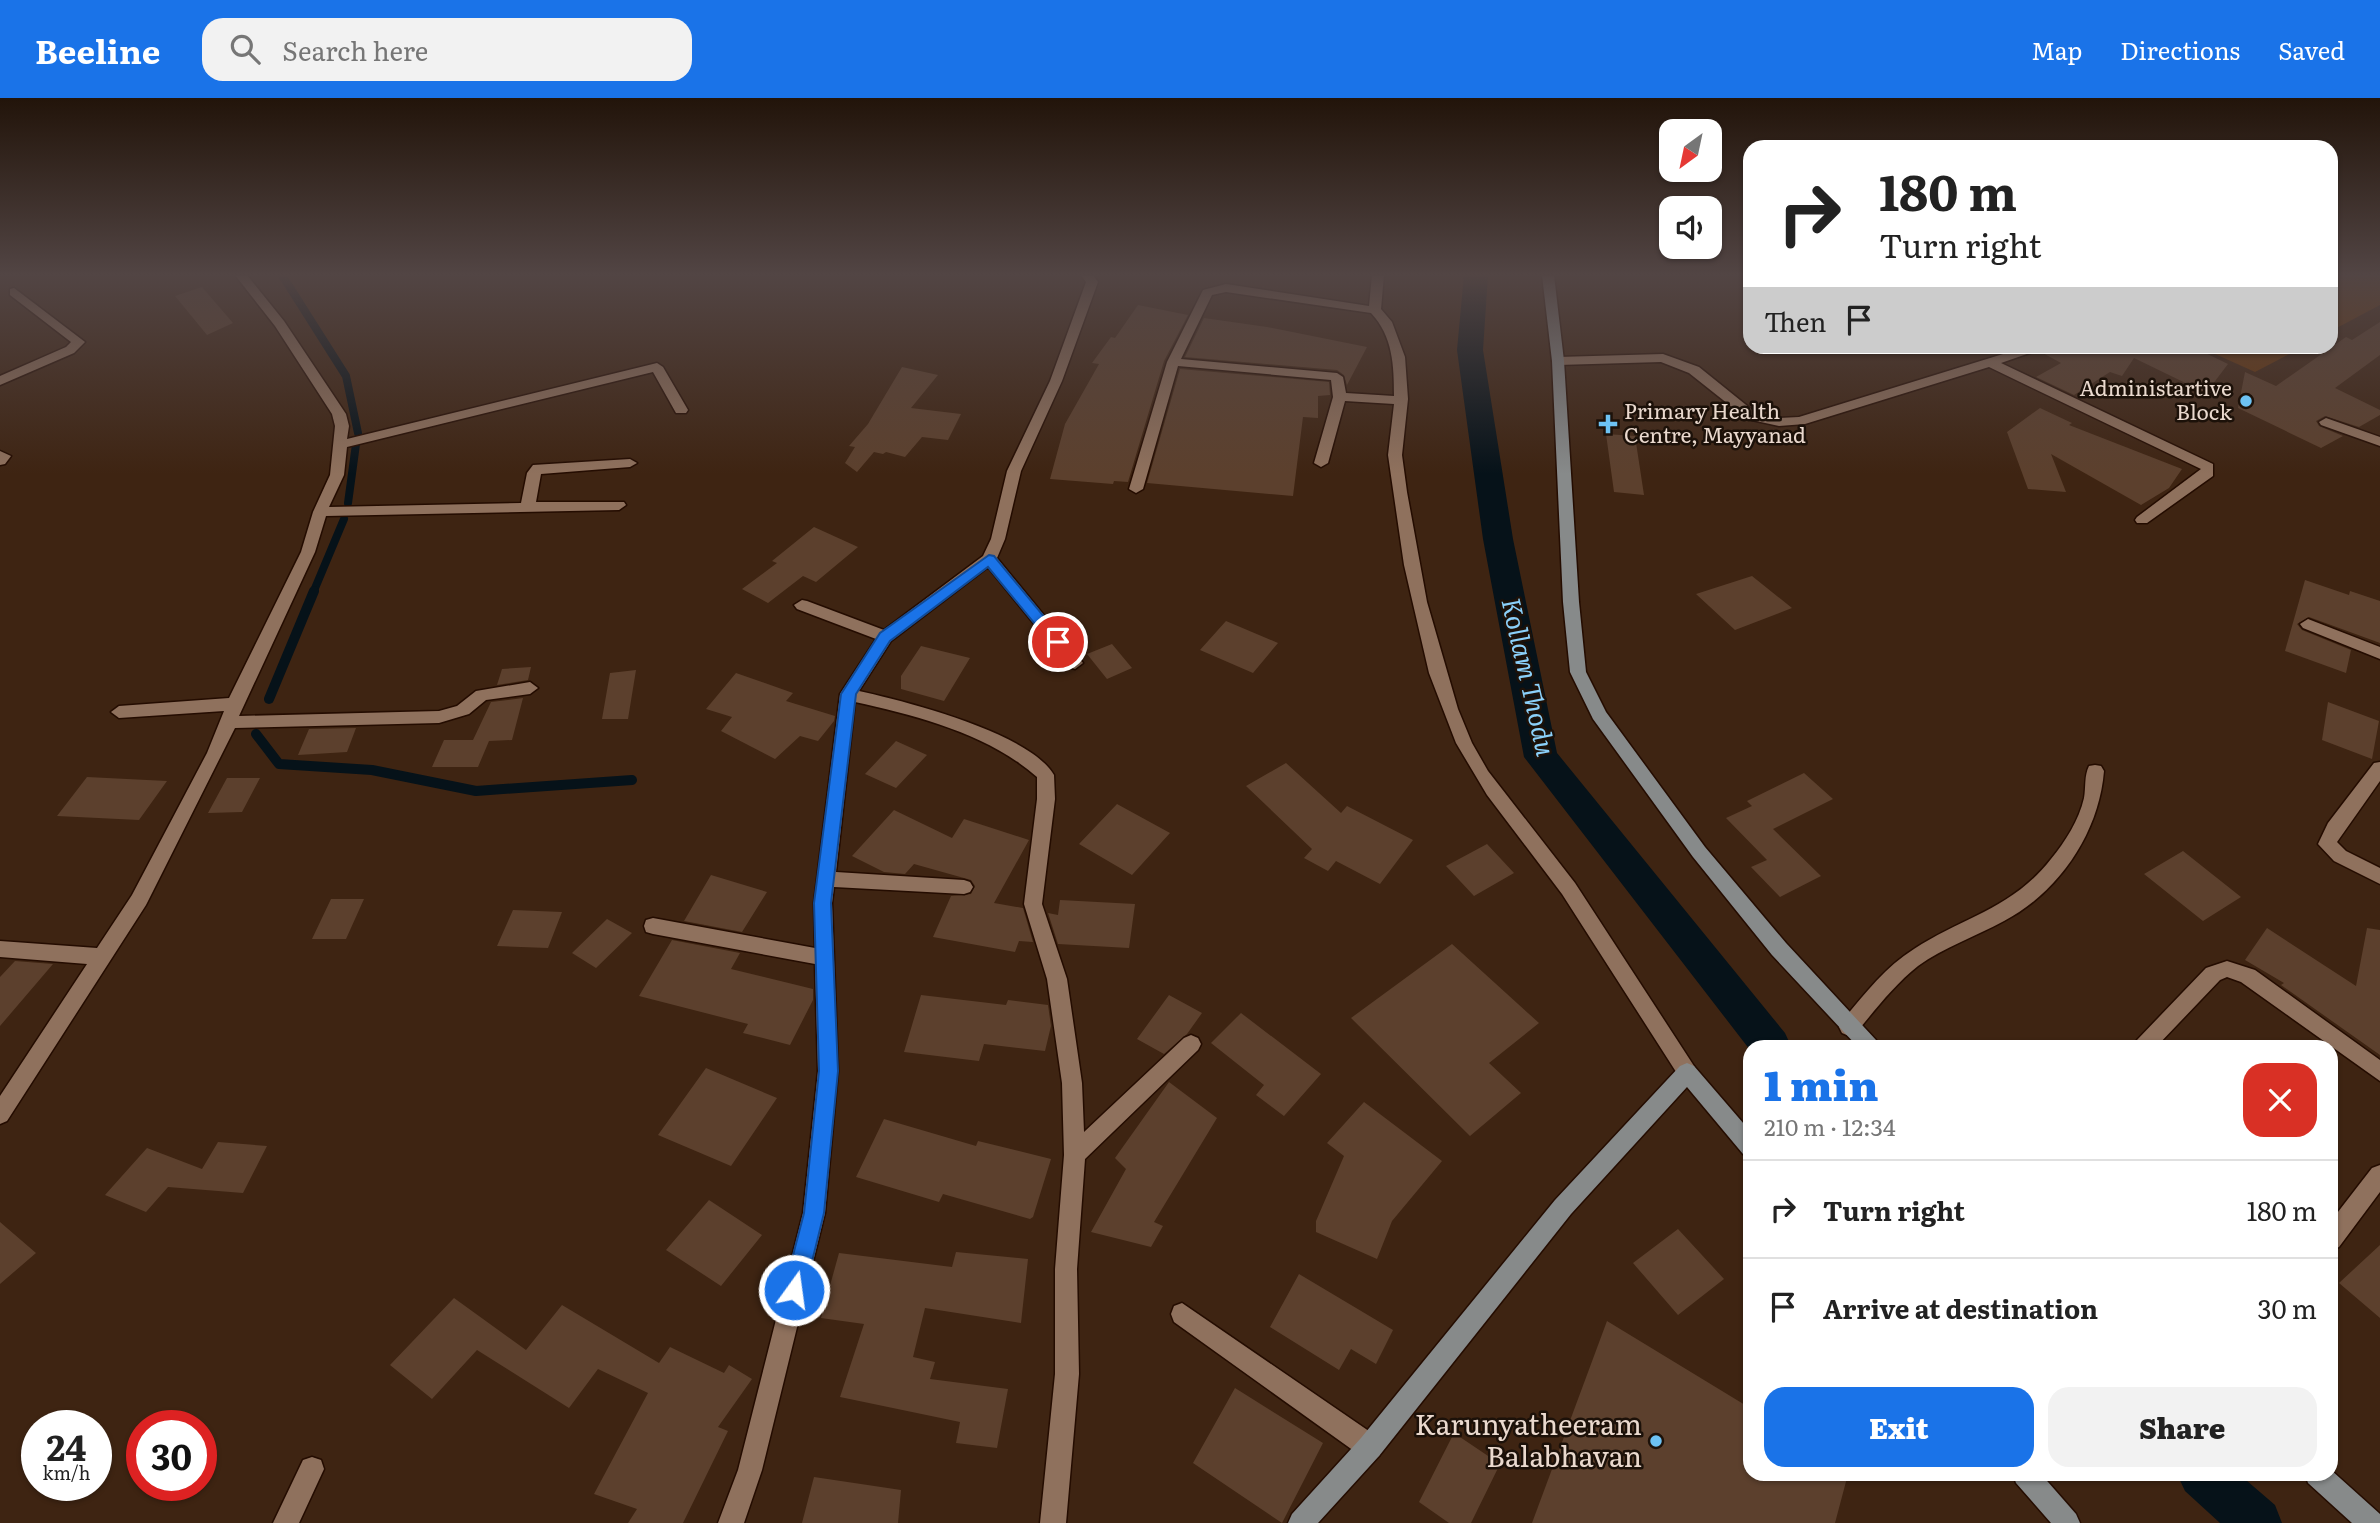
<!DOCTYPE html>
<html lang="en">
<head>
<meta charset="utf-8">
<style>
  body { margin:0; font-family:Literata,serif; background:#f2f2f2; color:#222; height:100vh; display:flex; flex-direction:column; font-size:26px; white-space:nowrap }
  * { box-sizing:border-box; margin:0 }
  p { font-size:23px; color:#767676 }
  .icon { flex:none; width:38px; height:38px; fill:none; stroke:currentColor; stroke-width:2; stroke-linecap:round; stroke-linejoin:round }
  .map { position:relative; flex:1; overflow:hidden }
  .sheet { position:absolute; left:1743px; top:942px; width:595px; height:441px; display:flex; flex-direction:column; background:#fff; border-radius:21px; box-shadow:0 2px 5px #0004 }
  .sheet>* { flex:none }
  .banner { position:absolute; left:1743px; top:42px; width:595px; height:214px; border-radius:21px; box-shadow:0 2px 5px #0004; background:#fff; color:#222; overflow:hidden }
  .needle { width:46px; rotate:213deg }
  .tools { position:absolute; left:1659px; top:21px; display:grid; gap:14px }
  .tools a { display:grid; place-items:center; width:63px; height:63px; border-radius:14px; background:#fff; box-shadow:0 2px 5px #0004; font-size:35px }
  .speed { position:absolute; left:21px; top:1312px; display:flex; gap:14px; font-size:35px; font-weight:700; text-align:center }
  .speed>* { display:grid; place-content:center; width:91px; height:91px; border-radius:50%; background:#fff; box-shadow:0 2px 5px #0004; line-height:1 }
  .speed small { font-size:18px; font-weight:400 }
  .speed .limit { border:10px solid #d22; background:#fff; color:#111 }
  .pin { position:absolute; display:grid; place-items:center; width:60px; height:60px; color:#fff; margin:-30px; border:4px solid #fff; border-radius:50%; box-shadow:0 2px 7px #0007 }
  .me { position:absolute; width:77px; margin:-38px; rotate:14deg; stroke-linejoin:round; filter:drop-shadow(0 0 5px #0008) }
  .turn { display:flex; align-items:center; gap:24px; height:147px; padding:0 21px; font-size:32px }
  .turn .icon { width:91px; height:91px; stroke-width:2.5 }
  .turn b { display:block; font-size:49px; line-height:60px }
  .then { display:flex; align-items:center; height:66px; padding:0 21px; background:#0003; gap:14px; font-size:26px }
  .round { display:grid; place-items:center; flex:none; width:74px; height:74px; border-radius:21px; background:#f2f2f2 }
  .head { display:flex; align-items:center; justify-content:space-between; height:119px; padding:0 21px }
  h1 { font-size:42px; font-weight:800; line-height:52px; color:#1a73e8 }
  .action { display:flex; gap:14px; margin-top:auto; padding:14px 21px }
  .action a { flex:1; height:80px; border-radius:21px; background:#1a73e8; color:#fff; font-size:28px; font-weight:800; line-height:80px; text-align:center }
  .action a+a { background:#f2f2f2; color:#222 }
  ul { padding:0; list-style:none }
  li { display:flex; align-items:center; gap:21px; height:98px; padding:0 21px; border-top:2px solid #e0e0e0 }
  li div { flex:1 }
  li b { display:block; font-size:26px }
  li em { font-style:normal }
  header { display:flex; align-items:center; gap:42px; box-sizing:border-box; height:98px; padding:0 35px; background:#1a73e8; color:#fff }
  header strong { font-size:33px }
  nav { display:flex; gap:38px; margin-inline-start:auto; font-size:24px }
  .search { width:490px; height:63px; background:#f2f2f2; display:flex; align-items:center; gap:18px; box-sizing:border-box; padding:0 24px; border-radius:21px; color:#767676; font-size:26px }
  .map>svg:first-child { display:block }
</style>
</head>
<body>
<header>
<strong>Beeline</strong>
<div class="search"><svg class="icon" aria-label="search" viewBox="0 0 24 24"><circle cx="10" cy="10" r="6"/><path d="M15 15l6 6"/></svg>Search here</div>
<nav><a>Map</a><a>Directions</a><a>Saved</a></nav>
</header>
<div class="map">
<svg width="2380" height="1425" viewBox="0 0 2380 1425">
  <rect width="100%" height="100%" fill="#3e2412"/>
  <path fill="#683509" d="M 2331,177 L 2380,177 L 2380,207 L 2331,233 Z
    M 2208,248 L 2303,248 L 2303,249 L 2255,274 L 2204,251 Z"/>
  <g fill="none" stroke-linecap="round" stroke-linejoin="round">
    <path stroke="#061219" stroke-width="8" d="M 282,177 L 346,278 L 358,335
      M 348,405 L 356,346
      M 313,495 L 344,421"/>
    <path stroke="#061219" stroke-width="10" d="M 269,601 L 314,493
      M 256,636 L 279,666 L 372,672 L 476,693 L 632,682"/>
    <path fill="#061219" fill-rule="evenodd" d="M 1464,177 L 1488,177 L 1483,252 L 1513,441 L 1557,655 L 1785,935 L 1791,948 L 1750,948 L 1750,952 L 1524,659 L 1483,441 L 1457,252 Z
      M 2177,1376 L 2239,1376 L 2275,1407 L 2282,1425 L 2220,1425 L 2185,1393 Z"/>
  </g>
  <path fill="#5c402d" d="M 202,189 L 233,225 L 207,237 L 175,198 Z
    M 1138,207 L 1188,217 L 1164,263 L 1128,384 L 1114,383 L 1113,386 L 1050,381 L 1065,326 L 1099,266 L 1092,265 L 1111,239 L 1115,240 Z
    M 1204,220 L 1267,229 L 1367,249 L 1347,287 L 1344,277 L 1337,272 L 1185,259 Z
    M 2380,224 L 2380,257 L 2335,290 L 2380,312 L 2380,317 L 2359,329 L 2325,318 L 2316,323 L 2319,328 L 2343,338 L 2321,350 L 2238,310 L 2245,274 L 2276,288 L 2346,239 L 2352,242 Z
    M 2052,248 L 2191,248 L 2228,266 L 2206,295 L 2134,260 L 2122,278 L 2110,274 L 2074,297 L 2036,279 L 2061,265 L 2041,254 Z
    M 902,269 L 938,277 L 911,310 L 961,316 L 948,342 L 922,339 L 905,359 L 886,354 L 883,356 L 874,354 L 857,374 L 845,365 L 855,349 L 849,348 L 868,326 Z
    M 1180,271 L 1329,284 L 1330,297 L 1318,298 L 1318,320 L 1303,319 L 1293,398 L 1147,385 Z
    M 2040,310 L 2072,325 L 2069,327 L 2182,371 L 2169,390 L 2141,407 L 2051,356 L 2066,394 L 2028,391 L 2007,334 Z
    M 1606,336 L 1635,338 L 1644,397 L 1614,394 Z
    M 814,429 L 858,449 L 816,484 L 803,478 L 768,505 L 742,491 L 777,465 L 772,463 Z
    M 1752,478 L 1792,510 L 1735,532 L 1696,496 Z
    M 2305,482 L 2349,497 L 2350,493 L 2380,503 L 2380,545 L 2309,519 L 2297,526 L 2302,532 L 2351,552 L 2346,575 L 2285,553 Z
    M 1226,523 L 1278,545 L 1253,575 L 1200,552 Z
    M 1112,546 L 1132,570 L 1107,581 L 1087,556 Z
    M 921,548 L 970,560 L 944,603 L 901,591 L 901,578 Z
    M 531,569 L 528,582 L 497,587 L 502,571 Z
    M 636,572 L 628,621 L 602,621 L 610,575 Z
    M 736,575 L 793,595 L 786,603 L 835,618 L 834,623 L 818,643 L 800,638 L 775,661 L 721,633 L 732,619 L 706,611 Z
    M 523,600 L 512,642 L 489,643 L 478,669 L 432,669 L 444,642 L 473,642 L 491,604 Z
    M 2328,604 L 2379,623 L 2372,661 L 2322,642 Z
    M 356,630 L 347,654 L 298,657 L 309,631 Z
    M 896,643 L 927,657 L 896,690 L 865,676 Z
    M 1286,665 L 1341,715 L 1347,708 L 1413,742 L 1380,786 L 1336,763 L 1328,773 L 1304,760 L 1312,751 L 1246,688 Z
    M 1804,675 L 1833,701 L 1773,731 L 1821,778 L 1780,799 L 1751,769 L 1767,762 L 1726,720 L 1752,708 L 1747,703 Z
    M 87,679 L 167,683 L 139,722 L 57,718 Z
    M 227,680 L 260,680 L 242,714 L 208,715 Z
    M 1117,706 L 1170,735 L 1132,777 L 1079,746 Z
    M 894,712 L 952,740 L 964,721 L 1029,742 L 994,805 L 1023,810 L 1033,844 L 1019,843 L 1015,854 L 933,839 L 951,798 L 971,796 L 975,788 L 971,782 L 914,766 L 905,776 L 884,774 L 852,758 Z
    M 1487,746 L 1514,775 L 1474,798 L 1446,768 Z
    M 2183,753 L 2241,799 L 2203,823 L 2144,776 Z
    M 711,777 L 767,794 L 742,834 L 684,823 Z
    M 331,801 L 364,801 L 346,841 L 312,841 Z
    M 1060,802 L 1135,806 L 1129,850 L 1058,846 L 1048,815 L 1058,817 Z
    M 513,812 L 562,814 L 548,850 L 497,848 Z
    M 607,821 L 632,835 L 596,870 L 572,855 Z
    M 2267,830 L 2356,888 L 2367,830 L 2380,832 L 2380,957 L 2281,887 L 2284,885 L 2245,862 Z
    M 672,842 L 740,855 L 731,871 L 813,891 L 813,902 L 790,947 L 743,935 L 748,926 L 639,898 Z
    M 1452,846 L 1539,925 L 1489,965 L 1521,995 L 1470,1038 L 1351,920 Z
    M 15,863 L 53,866 L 0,928 L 0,879 Z
    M 921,897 L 1006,907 L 1008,902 L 1048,907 L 1051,928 L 1045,953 L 984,946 L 979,963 L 904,954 Z
    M 1169,897 L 1202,915 L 1187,936 L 1164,956 L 1137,941 Z
    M 1241,915 L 1321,976 L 1284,1018 L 1256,997 L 1264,987 L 1211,945 Z
    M 706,970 L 777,1000 L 731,1068 L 658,1037 Z
    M 1169,984 L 1217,1020 L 1154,1124 L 1163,1128 L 1151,1149 L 1091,1134 L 1126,1071 L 1115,1060 Z
    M 1364,1004 L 1442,1063 L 1392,1123 L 1377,1161 L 1316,1134 L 1316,1123 L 1344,1058 L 1327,1045 Z
    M 884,1021 L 976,1048 L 978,1043 L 1051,1061 L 1033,1119 L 1030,1121 L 943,1096 L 939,1104 L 856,1079 Z
    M 218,1044 L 267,1048 L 243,1095 L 168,1089 L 146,1114 L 105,1097 L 147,1050 L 202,1071 Z
    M 709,1102 L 762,1137 L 721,1188 L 666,1152 Z
    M 0,1124 L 36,1155 L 0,1186 Z
    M 1678,1131 L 1724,1181 L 1678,1217 L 1633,1165 Z
    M 2380,1147 L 2380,1220 L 2339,1185 Z
    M 956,1154 L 1028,1161 L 1021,1225 L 925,1210 L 913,1259 L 935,1264 L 930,1281 L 1008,1291 L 997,1350 L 956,1345 L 960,1324 L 840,1299 L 864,1226 L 821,1220 L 839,1155 L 952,1169 Z
    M 1299,1176 L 1393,1232 L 1376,1266 L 1351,1251 L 1339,1272 L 1270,1229 Z
    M 454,1200 L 526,1252 L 562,1207 L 659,1265 L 670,1249 L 724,1275 L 729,1267 L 752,1281 L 718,1329 L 728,1333 L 683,1425 L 628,1425 L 637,1411 L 594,1396 L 648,1295 L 598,1271 L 569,1310 L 477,1252 L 432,1301 L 390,1267 Z
    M 1607,1223 L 1750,1310 L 1750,1376 L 1848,1376 L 1835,1425 L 1532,1425 Z
    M 1235,1290 L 1323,1345 L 1282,1425 L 1193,1365 Z
    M 1454,1335 L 1500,1366 L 1471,1425 L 1449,1425 L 1419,1404 Z
    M 814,1379 L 901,1392 L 898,1425 L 802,1425 Z"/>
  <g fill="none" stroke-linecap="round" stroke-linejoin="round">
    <defs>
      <path id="street" d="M 235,177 L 247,177 L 284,223 L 346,316 L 349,328 L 347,341 L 657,265 L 663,269 L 688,312 L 686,315 L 676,315 L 653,274 L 347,349 L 344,377 L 329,409 L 521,405 L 527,375 L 533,367 L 630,361 L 637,365 L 630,369 L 541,376 L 536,404 L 624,404 L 626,407 L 619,412 L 326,418 L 315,454 L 239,618 L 439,613 L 457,608 L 476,593 L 530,584 L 538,590 L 530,596 L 486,602 L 469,616 L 439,625 L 235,630 L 146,807 L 7,1023 L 0,1026 L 0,998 L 87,866 L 0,859 L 0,843 L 97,850 L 132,797 L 207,655 L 224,613 L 119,620 L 111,614 L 119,608 L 229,600 L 301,454 L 313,414 L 330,377 L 335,328 L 332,316 L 275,228 Z
        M 1081,177 L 1093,177 L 1098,184 L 1062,283 L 1021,373 L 1005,441 L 997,460 L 1083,565 L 1075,571 L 1069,569 L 988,469 L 891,543 L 859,593 C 905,603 1030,635 1054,677 L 1055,701 L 1042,806 L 1067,881 L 1082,985 L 1084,1034 L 1184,940 L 1191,937 L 1198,940 L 1201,946 L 1198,952 L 1085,1061 L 1077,1171 L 1079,1276 L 1066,1425 L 1040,1425 L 1055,1276 L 1055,1171 L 1064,1057 L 1062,985 L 1047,881 L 1024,806 L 1037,701 L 1037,679 C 988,636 918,618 855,604 L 836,774 L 964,782 L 970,784 L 973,789 L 970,794 L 964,796 L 834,789 L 832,805 L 838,973 L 825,1115 L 762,1372 L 744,1425 L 718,1425 L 738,1372 L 803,1115 L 818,973 L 815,866 L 653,836 L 646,834 L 644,828 L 646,822 L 653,820 L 815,850 L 814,805 L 840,596 L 876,541 L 797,511 L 794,507 L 802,502 L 807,503 L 884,532 L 983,458 L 991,441 L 1007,373 L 1050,283 L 1086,184 Z
        M 1372,177 L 1384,177 L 1381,211 L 1392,224 L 1405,259 L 1408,301 L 1402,357 L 1407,394 L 1427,504 L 1458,611 L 1472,645 L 1488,673 L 1575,785 L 1694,968 L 1697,974 L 1694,980 L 1687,983 L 1680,980 L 1562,796 L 1487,697 L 1456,645 L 1429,575 L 1404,467 L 1388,357 L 1394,306 L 1345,303 L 1328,365 L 1321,369 L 1314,365 L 1333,299 L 1331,282 L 1178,268 L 1143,391 L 1136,395 L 1129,391 L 1167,264 L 1203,192 L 1226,186 L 1369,208 ZM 1226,194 L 1371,215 C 1393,238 1394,268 1394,298 L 1346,295 L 1343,279 L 1337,275 L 1181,261 L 1212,197 Z
        M 14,190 L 85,244 L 74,255 L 0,287 L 0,278 L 66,249 L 71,244 L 10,197 L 10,191 Z
        M 2029,248 L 2050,248 L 2001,265 L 2213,366 L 2213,378 L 2147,425 L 2137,425 L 2135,422 L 2137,419 L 2201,371 L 1989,269 L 1805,326 L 1779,328 L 1747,321 L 1689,275 L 1661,264 L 1558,267 L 1552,263 L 1558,259 L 1663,256 L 1699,269 L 1756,315 L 1779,320 L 1799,319 Z
        M 2326,320 L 2380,339 L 2380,348 L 2321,327 L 2319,324 Z
        M 0,353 L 11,358 L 5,366 L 0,367 Z
        M 2308,521 L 2380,549 L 2380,561 L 2303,530 L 2300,526 Z
        M 2380,664 L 2380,683 L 2337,744 L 2346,753 L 2380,770 L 2380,786 L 2334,763 L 2318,746 L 2328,725 L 2374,665 Z
        M 2095,667 L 2101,668 L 2104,673 C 2099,735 2059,794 2004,823 C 1975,839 1944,849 1918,868 C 1894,887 1875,912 1856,935 L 1849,938 L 1842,935 L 1839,929 L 1842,923 C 1864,897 1885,869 1914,851 C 1963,819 2012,811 2051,761 C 2065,744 2079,722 2084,700 C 2086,689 2084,678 2089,668 Z
        M 2227,863 L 2255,872 L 2380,962 L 2380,983 L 2241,884 L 2227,879 L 2220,882 L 2157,948 L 2134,948 L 2137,942 L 2206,870 Z
        M 2380,1067 L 2380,1094 L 2339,1149 L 2331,1152 L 2331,1123 L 2372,1070 Z
        M 1182,1205 L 1379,1340 L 1382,1349 L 1379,1358 L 1370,1361 L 1361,1358 L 1174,1224 L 1171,1216 L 1174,1208 Z
        M 312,1359 L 321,1362 L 324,1371 L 299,1425 L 273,1425 L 303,1362 Z"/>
      <path id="secondary" d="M 1542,177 L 1554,177 L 1564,263 L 1579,504 L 1586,574 L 1606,614 L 1705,749 L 1786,845 L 1876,942 L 1879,948 L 1857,948 L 1772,857 L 1693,759 L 1593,621 L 1570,574 L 1563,504 L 1552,263 Z
        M 1687,965 L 1694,968 L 1750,1033 L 1750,1059 L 1743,1056 L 1687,989 L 1571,1116 L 1379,1358 L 1318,1425 L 1288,1425 L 1292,1416 L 1361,1340 L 1555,1102 L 1680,968 Z
        M 2331,1372 L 2380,1416 L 2380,1425 L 2352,1425 L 2308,1385 L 2305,1376 L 2331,1376 Z
        M 2013,1376 L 2041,1376 L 2076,1416 L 2080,1425 L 2051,1425 L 2016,1385 Z"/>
    </defs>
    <use href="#street" stroke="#240c00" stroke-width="3"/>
    <use href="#secondary" stroke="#240c00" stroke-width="3"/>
    <use href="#street" fill="#8f715d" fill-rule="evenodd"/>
    <use href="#secondary" fill="#878a8a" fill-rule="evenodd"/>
  </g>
  <linearGradient id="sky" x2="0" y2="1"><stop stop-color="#22140a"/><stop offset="0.47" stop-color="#524544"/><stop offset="1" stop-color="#524544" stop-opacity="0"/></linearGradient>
  <rect width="2380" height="376" fill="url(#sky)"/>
  <path fill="#1a73e8" stroke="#114b97" stroke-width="2" d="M 989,457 L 994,458 L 1065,544 L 1058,549 L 1053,548 L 988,469 L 890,543 L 856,596 L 831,805 L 838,973 L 824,1115 L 805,1192 L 802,1199 L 794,1202 L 787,1199 L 784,1192 L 804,1115 L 819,973 L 814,805 L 841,596 L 880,535 Z"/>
  <g fill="#6dc2f3" stroke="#1c1109" stroke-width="2.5">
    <circle cx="2246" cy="303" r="7"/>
    <path d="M1604.5 315.5h7v7h7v7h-7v7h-7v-7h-7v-7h7z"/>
    <circle cx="1656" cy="1343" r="7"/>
  </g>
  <g text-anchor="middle" stroke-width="5" stroke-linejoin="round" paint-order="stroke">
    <g font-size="21" fill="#ead9ce" stroke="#1c1109" text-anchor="end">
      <text x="2232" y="298">Administartive<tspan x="2232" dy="24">Block</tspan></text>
      <text x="1624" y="321" text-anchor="start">Primary Health<tspan x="1624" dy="24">Centre, Mayyanad</tspan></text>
    </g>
    <g font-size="26" font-style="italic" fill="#8bd0f9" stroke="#1c1109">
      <text transform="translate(1528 579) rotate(77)" y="9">Kollam Thodu</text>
    </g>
    <g font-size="28" fill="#ead9ce" stroke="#1c1109" text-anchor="end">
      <text x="1642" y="1337">Karunyatheeram<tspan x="1642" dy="32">Balabhavan</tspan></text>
    </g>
  </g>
</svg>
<div class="tools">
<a><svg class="needle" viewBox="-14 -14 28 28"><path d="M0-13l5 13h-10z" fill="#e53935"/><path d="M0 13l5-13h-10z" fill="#767676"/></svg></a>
<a><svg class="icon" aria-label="sound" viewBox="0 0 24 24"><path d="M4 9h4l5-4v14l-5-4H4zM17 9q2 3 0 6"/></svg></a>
</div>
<div class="speed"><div>24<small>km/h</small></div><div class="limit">30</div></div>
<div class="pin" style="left:1058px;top:544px;background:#d93025"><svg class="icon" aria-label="arrive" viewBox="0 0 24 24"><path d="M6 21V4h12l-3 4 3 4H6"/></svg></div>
<svg class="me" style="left:794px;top:1192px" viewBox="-20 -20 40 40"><circle r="17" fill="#1a73e8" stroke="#fff" stroke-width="3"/><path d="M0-11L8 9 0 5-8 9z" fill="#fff"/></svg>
<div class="banner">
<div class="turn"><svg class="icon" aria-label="right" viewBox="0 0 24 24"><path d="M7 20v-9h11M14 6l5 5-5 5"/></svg><div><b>180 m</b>Turn right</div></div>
<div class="then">Then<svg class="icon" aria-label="arrive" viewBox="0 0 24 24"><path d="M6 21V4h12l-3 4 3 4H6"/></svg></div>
</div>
<section class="sheet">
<div class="head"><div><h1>1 min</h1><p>210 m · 12:34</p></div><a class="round" style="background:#d93025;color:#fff"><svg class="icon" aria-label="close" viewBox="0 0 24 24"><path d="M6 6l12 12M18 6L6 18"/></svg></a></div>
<ul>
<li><svg class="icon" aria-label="right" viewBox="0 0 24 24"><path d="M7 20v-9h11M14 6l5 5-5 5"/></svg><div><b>Turn right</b></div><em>180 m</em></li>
<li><svg class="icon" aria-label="arrive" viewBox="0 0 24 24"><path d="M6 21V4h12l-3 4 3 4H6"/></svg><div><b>Arrive at destination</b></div><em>30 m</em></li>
</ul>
<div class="action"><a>Exit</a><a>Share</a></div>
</section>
</div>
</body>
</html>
